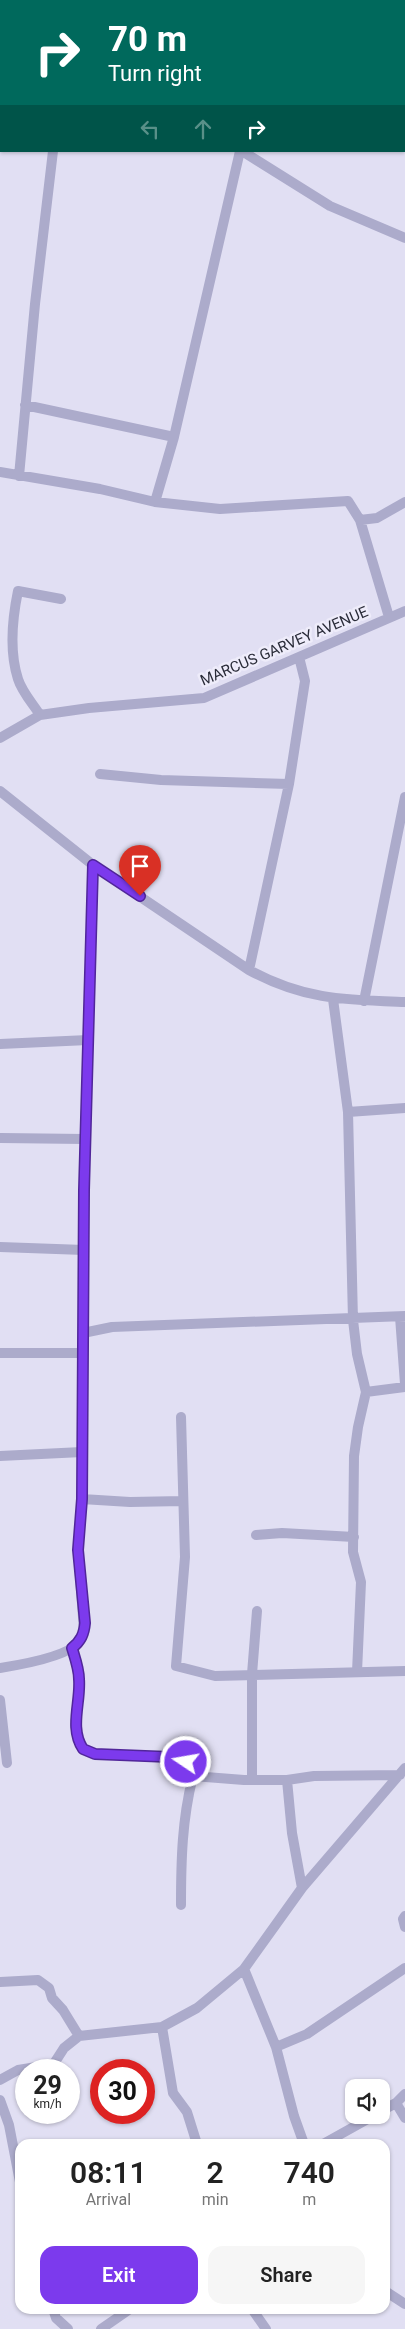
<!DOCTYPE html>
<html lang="en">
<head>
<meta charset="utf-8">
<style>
  body { margin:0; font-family:Roboto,sans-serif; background:#f6f6f6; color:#222; height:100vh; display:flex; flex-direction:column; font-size:19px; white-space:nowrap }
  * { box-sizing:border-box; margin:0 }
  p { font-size:16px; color:#767676 }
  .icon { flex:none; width:28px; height:28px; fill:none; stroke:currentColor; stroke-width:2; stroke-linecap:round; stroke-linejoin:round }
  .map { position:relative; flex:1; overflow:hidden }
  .side { position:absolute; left:15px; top:2139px; width:375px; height:175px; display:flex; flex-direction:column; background:#fff; border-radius:15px; box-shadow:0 1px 4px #0004 }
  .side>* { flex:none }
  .hud { position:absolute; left:0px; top:0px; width:405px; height:152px; box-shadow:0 1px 4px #0004; background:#00695c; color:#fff; overflow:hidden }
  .buttons { position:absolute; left:345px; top:2079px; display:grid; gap:10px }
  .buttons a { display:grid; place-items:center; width:45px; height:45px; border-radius:10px; background:#fff; box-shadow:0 1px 4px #0004; font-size:25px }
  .speed { position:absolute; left:15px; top:2059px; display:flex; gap:10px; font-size:25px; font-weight:700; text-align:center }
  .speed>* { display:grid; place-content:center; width:65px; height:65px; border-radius:50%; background:#fff; box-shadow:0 1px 4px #0004; line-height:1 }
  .speed small { font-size:12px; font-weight:400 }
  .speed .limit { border:8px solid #d22; background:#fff; color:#111 }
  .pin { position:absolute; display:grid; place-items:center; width:42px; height:42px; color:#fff; margin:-51px -21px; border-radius:50% 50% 50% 0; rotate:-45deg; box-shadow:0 0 5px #0007 }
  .pin .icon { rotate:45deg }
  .me { position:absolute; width:55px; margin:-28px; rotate:282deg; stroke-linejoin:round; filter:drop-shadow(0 0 4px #0008) }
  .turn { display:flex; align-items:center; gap:18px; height:105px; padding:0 25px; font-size:22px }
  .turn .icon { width:65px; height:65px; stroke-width:2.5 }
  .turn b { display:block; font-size:35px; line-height:42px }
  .lanes { display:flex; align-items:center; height:48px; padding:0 25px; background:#0003; justify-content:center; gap:25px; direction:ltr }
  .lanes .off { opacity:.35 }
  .eta { display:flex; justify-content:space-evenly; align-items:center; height:85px; text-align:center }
  .eta b { font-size:30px; font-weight:600; line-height:35px }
  .action { display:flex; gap:10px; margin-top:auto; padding:10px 25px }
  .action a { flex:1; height:58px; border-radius:15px; background:#7c3aed; color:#fff; font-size:20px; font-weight:600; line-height:58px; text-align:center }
  .action a+a { background:#f6f6f6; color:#222 }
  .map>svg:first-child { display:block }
</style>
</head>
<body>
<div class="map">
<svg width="405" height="2329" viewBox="0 0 405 2329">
  <rect width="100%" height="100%" fill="#e1dff3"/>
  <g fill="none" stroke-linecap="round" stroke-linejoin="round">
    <path stroke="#acabcb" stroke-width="10" d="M 0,60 L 1,60
      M 242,151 L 330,206 L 405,238
      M 25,405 L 174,437
      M 0,472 L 100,489 L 155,502 L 220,509 L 348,501 L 360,520 L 389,617
      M 19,476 L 35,304 L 53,151
      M 155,502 L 174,437 L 240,151
      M 360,520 L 377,518 L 405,502
      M 40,715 C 33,704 22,692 18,679 C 9,651 12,620 18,591 L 61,599
      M 0,738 L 40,715 L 89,708 L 204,698 L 405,611
      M 100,774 L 161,780 L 289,784
      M 0,791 L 93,865 L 249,970 C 304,1000 345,1000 405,1002
      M 249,970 L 289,784 L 305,681 L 299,657
      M 333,999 L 348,1112 L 353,1320 L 357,1354 L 366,1392 L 358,1427 L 354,1456 L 353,1552 L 361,1582 L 357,1672
      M 364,1001 L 405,797
      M 0,1044 L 88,1040
      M 348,1112 L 405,1108
      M 0,1138 L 85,1139
      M 0,1247 L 84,1250
      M 400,1317 L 405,1384
      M 83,1333 L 112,1327 L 405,1316
      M 0,1353 L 82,1353
      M 366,1392 L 405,1387
      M 181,1417 L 185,1557 L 176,1666 L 215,1676 L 405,1671
      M 0,1456 L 82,1452
      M 82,1499 L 130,1502 L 183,1501
      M 256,1535 L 282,1533 L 354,1537
      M 72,1648 C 75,1658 79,1669 79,1679 C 81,1701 68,1729 83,1749 L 95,1754 L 170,1757 L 186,1762 L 193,1776 L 244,1780 L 287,1780 L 314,1776 L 400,1775
      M 0,1668 C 19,1665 67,1657 79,1642 C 81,1639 83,1635 84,1631 L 78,1550 L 82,1499 L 84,1190 L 93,865
      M 0,1700 L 7,1763
      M 252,1780 L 252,1674 L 257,1611
      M 287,1780 L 292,1833 L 302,1888
      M 181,1905 C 181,1861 182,1819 193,1776
      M 405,1916 L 403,1919 L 405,1927
      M 244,1969 L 276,2047 L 294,2116 L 304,2144
      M 0,1982 L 38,1980 L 49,1988 L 52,1998 L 63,2010 L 79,2036
      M 162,2027 L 173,2093 L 187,2112 L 197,2144
      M 276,2047 L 307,2034 L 405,1968
      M 0,2080 L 18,2070 L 49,2065 L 55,2062 L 64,2048 L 79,2036 L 162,2027 L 197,2008 L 244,1969 L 302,1888 L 405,1768
      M 0,2100 L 9,2125 L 20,2182
      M 396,2103 L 405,2118
      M 381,2111 L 396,2103 L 405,2094
      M 323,2144 L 375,2115
      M 385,2291 L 405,2304
      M 53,2309 L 56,2318 L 68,2329
      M 252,2309 L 266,2329
      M 101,2329 L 130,2309"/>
  </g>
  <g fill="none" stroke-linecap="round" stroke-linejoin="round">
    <defs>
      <path id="route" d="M 140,896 L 93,865 L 84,1190 L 82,1499 L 78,1550 L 85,1623 C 84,1634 81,1641 72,1648 C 75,1658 79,1669 79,1679 C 81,1702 69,1728 83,1749 L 95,1754 L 170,1757 L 186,1762"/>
    </defs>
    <use href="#route" stroke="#51269a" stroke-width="12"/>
    <use href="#route" stroke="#7c3aed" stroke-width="9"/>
  </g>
  <g text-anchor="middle" stroke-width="5" stroke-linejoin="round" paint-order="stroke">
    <g font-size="15" fill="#2a2c39" stroke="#eeecfa">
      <text transform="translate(284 646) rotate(-23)" y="5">MARCUS GARVEY AVENUE</text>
    </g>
  </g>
</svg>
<div class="buttons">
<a><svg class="icon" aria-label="sound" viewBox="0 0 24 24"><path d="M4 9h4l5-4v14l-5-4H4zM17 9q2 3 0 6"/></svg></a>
</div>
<div class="speed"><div>29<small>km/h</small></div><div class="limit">30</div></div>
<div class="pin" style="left:140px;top:896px;background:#d93025"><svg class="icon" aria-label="arrive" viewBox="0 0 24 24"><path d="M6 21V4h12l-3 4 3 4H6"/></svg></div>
<svg class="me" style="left:186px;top:1762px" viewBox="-20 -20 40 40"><circle r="17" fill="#7c3aed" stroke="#fff" stroke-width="3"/><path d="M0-11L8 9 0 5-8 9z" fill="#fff"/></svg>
<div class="hud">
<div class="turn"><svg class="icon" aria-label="right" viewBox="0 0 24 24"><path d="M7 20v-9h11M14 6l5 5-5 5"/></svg><div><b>70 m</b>Turn right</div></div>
<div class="lanes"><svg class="icon off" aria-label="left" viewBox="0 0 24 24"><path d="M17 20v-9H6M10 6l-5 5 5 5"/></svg><svg class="icon off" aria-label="ahead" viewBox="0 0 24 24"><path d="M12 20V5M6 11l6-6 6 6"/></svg><svg class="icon" aria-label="right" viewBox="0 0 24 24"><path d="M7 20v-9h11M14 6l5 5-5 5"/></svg></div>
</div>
<section class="side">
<div class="eta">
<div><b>08:11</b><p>Arrival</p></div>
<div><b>2</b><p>min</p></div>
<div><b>740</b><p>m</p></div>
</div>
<div class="action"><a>Exit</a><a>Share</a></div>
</section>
</div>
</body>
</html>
